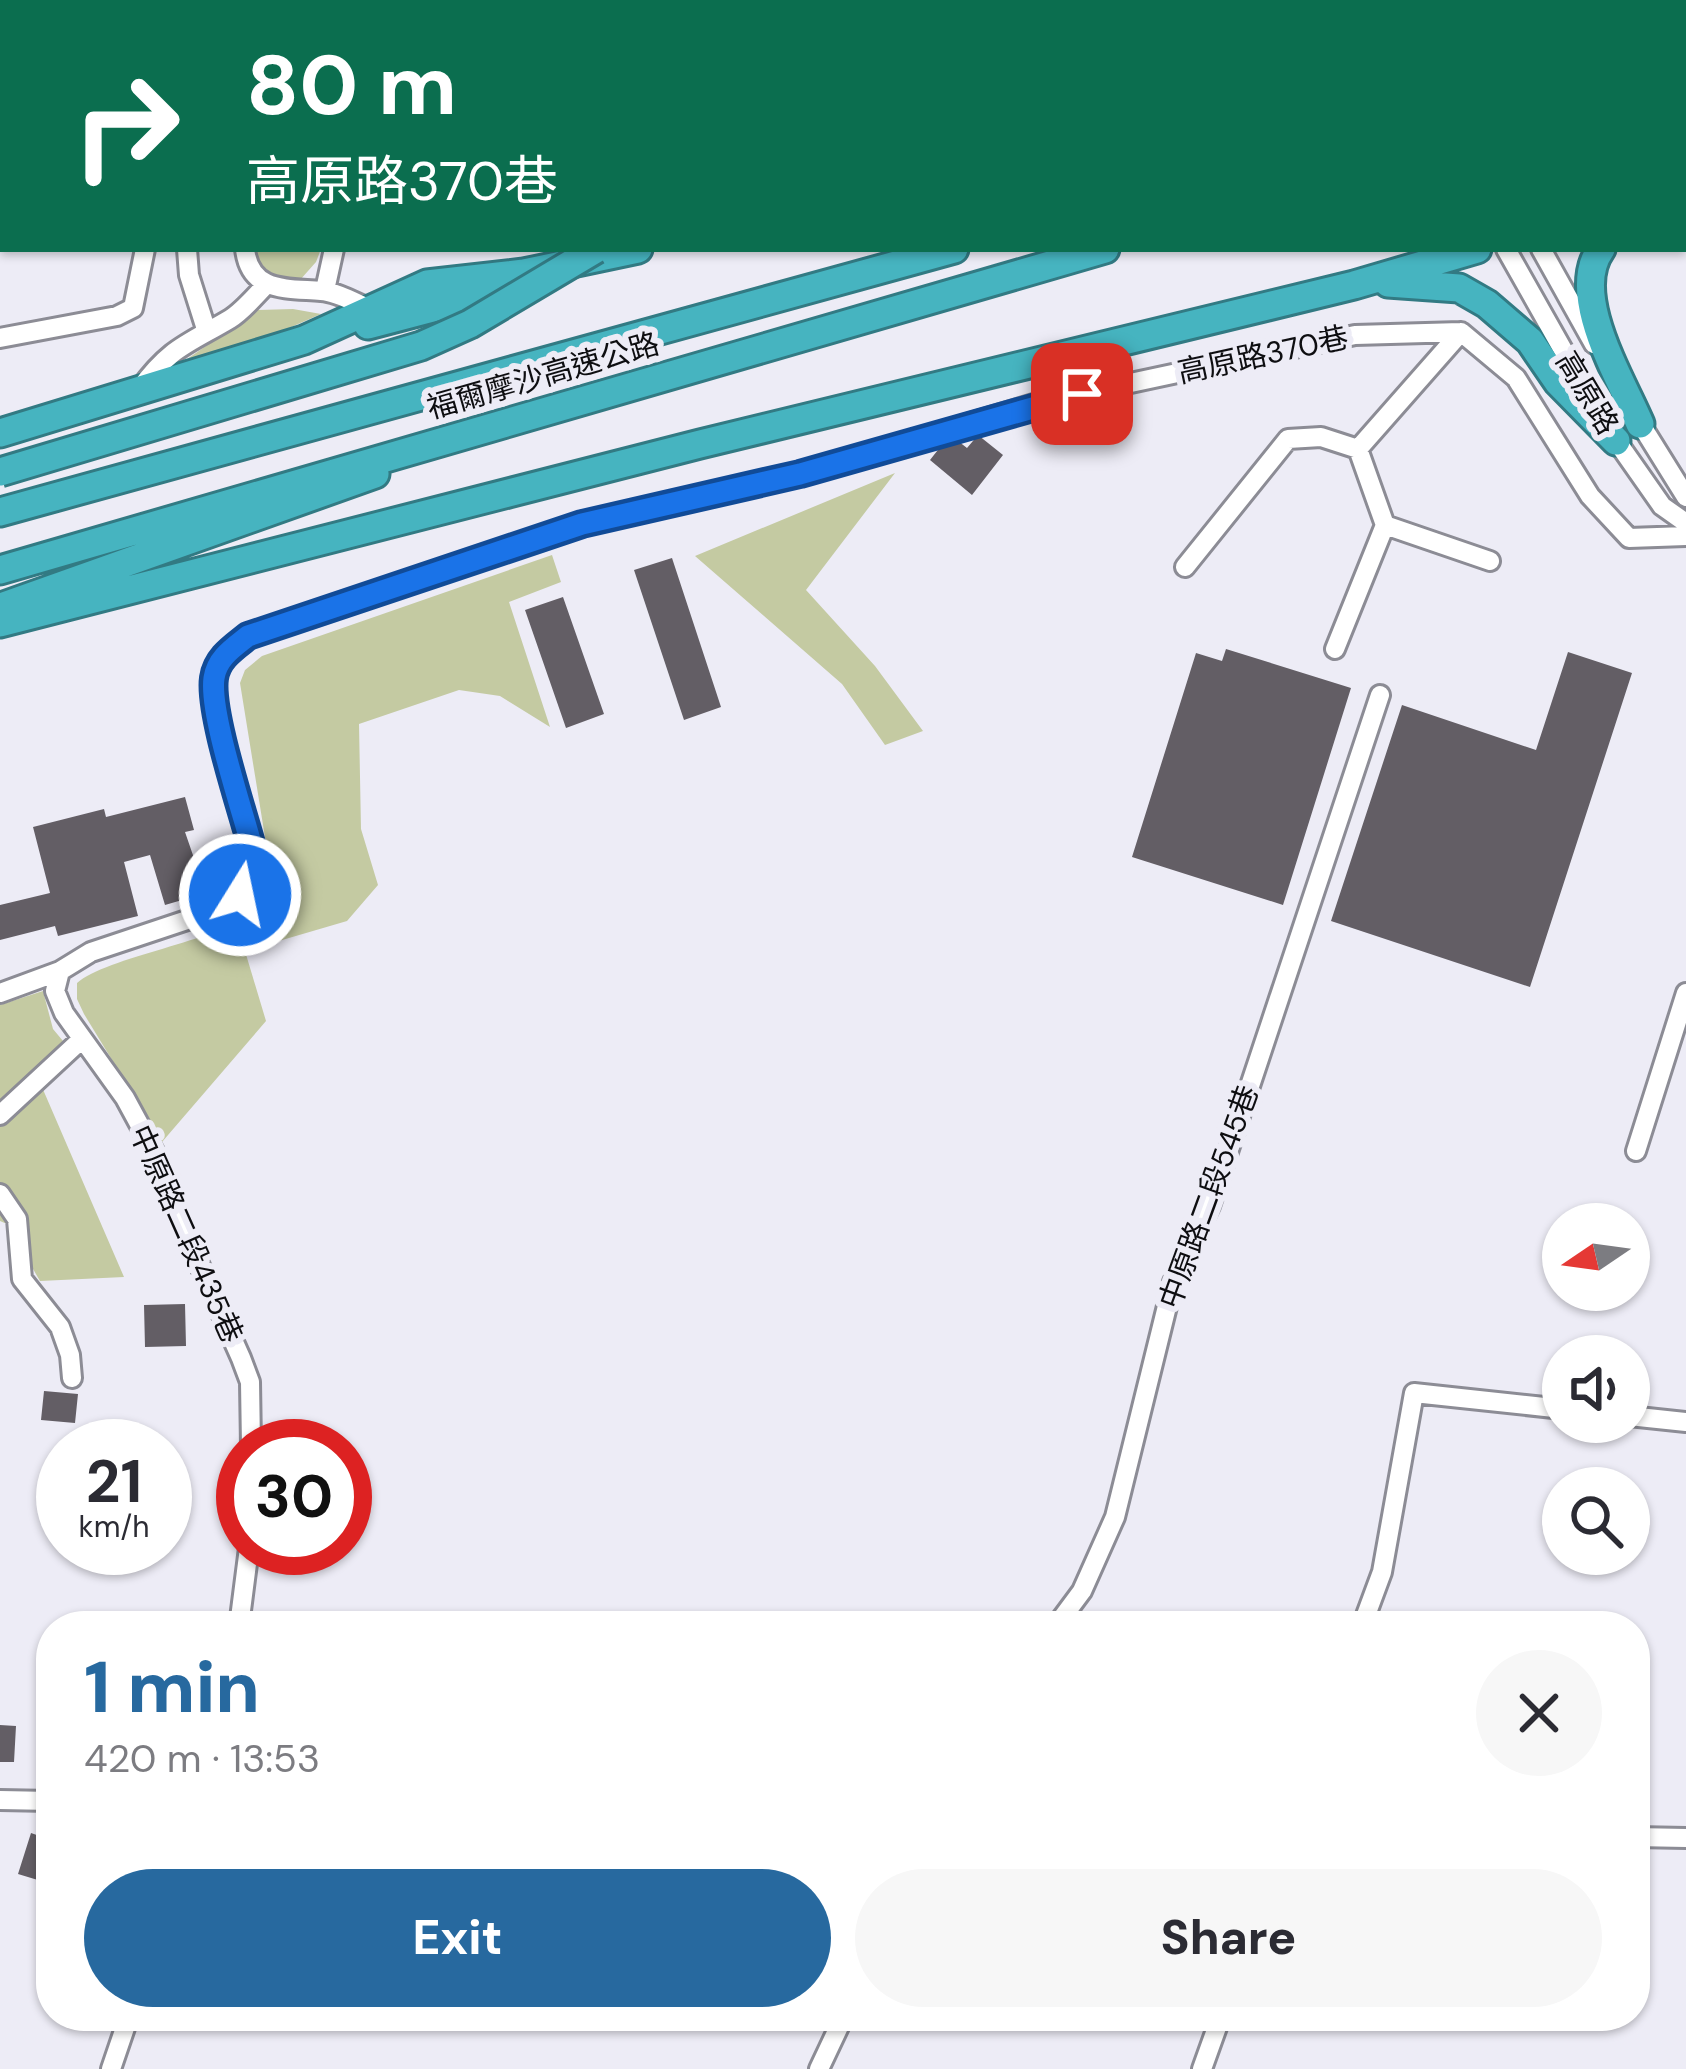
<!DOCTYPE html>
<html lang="en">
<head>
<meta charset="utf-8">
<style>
  body { margin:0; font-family:"DM Sans","Noto Sans TC",sans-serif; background:#f7f7f7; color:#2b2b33; height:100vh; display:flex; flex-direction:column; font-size:45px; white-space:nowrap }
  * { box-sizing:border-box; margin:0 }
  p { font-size:39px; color:#7c7c81 }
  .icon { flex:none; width:66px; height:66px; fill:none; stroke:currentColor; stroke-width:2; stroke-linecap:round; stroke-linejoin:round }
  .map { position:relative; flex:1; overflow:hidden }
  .panel { position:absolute; left:36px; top:1611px; width:1614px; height:420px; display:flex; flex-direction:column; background:#fff; border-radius:48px; box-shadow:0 3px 9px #0004 }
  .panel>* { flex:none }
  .top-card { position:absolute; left:0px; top:0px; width:1686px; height:252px; box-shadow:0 3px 9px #0004; background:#0b6e4f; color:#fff; overflow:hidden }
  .needle { width:78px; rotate:257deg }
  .controls { position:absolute; left:1542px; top:1203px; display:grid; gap:24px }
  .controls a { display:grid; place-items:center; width:108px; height:108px; border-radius:50%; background:#fff; box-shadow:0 3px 9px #0004; font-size:60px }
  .speed { position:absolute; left:36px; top:1419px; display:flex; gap:24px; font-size:60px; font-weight:700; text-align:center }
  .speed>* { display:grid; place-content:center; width:156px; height:156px; border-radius:50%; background:#fff; box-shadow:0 3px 9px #0004; line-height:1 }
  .speed small { font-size:30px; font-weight:400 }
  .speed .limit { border:18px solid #d22; background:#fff; color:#111 }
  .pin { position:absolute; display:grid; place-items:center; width:102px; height:102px; color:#fff; margin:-51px; border-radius:24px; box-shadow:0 6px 18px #0006 }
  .me { position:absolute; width:132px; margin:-66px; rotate:10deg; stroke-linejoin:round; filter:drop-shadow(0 0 9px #0008) }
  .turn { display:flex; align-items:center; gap:42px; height:252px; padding:0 48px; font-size:54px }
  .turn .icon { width:156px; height:156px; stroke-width:2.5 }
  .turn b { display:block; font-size:84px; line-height:102px }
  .round { display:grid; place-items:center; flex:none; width:126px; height:126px; border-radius:63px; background:#f7f7f7 }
  .head { display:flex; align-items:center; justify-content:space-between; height:204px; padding:0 48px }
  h1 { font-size:72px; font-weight:800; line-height:90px; color:#27699f }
  .cta { display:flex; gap:24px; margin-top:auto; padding:24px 48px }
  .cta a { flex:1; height:138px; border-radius:72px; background:#27699f; color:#fff; font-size:48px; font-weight:800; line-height:138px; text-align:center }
  .cta a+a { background:#f7f7f7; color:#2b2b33 }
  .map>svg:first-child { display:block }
</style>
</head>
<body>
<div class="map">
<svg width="1686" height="2069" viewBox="0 0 1686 2069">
  <rect width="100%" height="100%" fill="#edecf6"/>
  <path fill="#c4caa2" d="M 255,249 L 321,249 L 316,262 L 300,280 C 273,283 261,275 255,249 Z
    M 293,309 L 321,314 L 234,352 L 177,366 L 258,310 Z
    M 895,473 L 806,590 L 875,666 L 923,731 L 885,745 L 842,684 L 695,556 Z
    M 552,555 L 561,582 L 509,602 L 550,727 L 500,696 L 459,690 L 359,724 L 361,829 L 378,885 L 347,921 L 245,951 L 266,1021 L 162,1142 L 84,1014 L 77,999 L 77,983 C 111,953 251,937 268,897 C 271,890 270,876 270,868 L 240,683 L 245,670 L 262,656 Z
    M 43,991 L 53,1029 L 63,1041 L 35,1071 L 124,1277 L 40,1281 L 7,1224 L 0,1221 L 0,1005 Z"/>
  <path fill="#635e65" d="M 978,435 L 1003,455 L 972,495 L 930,460 L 941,446 L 958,441 L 967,448 Z
    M 672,558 L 721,707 L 684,720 L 634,570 Z
    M 563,597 L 604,714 L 566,728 L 525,610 Z
    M 1226,649 L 1351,688 L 1283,905 L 1132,857 L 1196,653 L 1222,661 Z
    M 1568,652 L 1632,673 L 1530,987 L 1331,921 L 1402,705 L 1536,750 Z
    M 185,797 L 194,830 L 185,832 L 206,893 L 165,905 L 150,855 L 124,862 L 138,916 L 58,936 L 55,926 L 0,940 L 0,905 L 50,893 L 33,827 L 104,809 L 106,817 Z
    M 185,1304 L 186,1346 L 145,1347 L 144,1305 Z
    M 44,1391 L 78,1394 L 75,1423 L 41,1420 Z
    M 0,1725 L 16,1726 L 14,1762 L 0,1762 Z
    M 31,1833 L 51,1840 L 51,1884 L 18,1874 Z"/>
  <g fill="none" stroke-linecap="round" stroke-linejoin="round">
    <defs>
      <path id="minor" d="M 1372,0 L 1373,3
        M 1411,0 L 1413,3
        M 255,3 L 255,0
        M 993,3 L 997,0
        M 0,19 L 3,20
        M 187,249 L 189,275 L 206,329
        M 245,249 C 250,293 287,288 321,291 C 337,292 354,302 368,308
        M 1506,249 L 1598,412
        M 1541,249 L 1594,344
        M 325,290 L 334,249
        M 0,338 L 117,316 L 133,308 L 145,249
        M 139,390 C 170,347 188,344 230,319 C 243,311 255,296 266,285
        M 1635,415 L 1686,497
        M 1613,436 L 1662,506 L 1686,523
        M 1385,525 L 1490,561
        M 1185,567 L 1288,439 L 1321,437 L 1358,449 L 1461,332
        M 1335,649 L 1385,525 L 1358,449
        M 60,971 L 55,991 L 64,1013 L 125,1098 L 164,1170 L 196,1257 L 241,1358 L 250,1382 L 251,1446
        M 0,993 L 60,971 L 91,952 L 220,909 L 240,895 L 253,868 L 253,851 C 243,812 209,714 214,678 C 216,658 233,648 248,636 L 582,524 L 800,474 L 1037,403 L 1355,335 L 1461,332 L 1516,378 L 1590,496 L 1629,538 L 1686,536
        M 0,1115 L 82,1039
        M 1636,1151 L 1686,993
        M 0,1194 L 17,1219 L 22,1279 L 60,1327 L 70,1355 L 72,1378
        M 1629,1416 L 1686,1422
        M 239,1626 L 249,1548
        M 1056,1626 L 1082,1591 L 1115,1517 L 1173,1282 L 1210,1206 L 1380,695
        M 1362,1626 L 1382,1572 L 1414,1393 L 1563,1409
        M 0,1800 L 51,1801
        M 1635,1837 L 1686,1838
        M 111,2069 L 129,2016
        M 819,2069 L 844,2016
        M 1202,2069 L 1221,2016"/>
      <path id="highway" d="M 1238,3 L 1243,0
        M 1294,3 L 1305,0
        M 1683,13 L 1686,13
        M 1683,39 L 1686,38
        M 1683,84 L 1686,83
        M 1683,203 L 1686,202
        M 1601,249 C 1568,294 1621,379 1640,424
        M 1388,283 L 1459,288 L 1487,304 L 1530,341 L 1558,382 L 1616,441
        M 368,325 L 505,289
        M 0,433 L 304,340 L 427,284 L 524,273 L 638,249
        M 0,512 L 954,249
        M 0,570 L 1105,249
        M 4,606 L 375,474
        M 0,623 L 700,444 L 1354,285 L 1477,249"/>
    </defs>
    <use href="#minor" stroke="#8c8c95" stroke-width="24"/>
    <use href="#highway" stroke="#327a83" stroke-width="33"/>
    <use href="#minor" stroke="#fff" stroke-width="18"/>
    <use href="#highway" stroke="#46b4c0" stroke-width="27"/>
    <defs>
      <path id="highway-bridge" d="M 0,472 L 421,346 L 470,324 L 596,249"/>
    </defs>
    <use href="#highway-bridge" stroke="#327a83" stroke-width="33" stroke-linecap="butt"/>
    <use href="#highway-bridge" stroke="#46b4c0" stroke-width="27"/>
  </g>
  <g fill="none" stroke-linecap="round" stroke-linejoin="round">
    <defs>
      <path id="route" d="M 240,895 L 253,868 L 253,851 C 243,812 209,713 214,678 C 217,658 233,648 248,636 L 582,524 L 800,474 L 1082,394"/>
    </defs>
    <use href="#route" stroke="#114b97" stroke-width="30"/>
    <use href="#route" stroke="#1a73e8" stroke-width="21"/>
  </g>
  <g text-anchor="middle" stroke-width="12" stroke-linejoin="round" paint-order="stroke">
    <g font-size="30" fill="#0e0e11" stroke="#edecf6">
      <text transform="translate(1263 355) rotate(-12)" y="10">高原路370巷</text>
      <text transform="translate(543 376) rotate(-16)" y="10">福爾摩沙高速公路</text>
      <text transform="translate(1587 393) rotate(59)" y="10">高原路</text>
      <text transform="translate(1209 1197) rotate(-70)" y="10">中原路二段545巷</text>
      <text transform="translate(186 1234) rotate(66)" y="10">中原路二段435巷</text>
    </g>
  </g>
</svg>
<div class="controls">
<a><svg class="needle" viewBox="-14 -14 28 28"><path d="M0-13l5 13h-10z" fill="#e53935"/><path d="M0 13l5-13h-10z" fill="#7c7c81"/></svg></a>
<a><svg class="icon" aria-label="sound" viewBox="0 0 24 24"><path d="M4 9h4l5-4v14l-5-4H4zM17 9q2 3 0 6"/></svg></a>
<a><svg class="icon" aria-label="search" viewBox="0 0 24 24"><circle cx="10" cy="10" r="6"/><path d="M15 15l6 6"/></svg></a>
</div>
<div class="speed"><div>21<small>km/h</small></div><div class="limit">30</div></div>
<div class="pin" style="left:1082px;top:394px;background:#d93025"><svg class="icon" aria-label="arrive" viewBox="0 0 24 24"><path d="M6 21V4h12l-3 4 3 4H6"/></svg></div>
<svg class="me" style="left:240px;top:895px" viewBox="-20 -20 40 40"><circle r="17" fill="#1a73e8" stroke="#fff" stroke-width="3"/><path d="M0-11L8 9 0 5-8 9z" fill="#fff"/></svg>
<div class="top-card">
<div class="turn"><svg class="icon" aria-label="right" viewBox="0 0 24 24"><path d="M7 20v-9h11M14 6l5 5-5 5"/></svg><div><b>80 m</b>高原路370巷</div></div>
</div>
<section class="panel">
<div class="head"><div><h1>1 min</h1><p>420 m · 13:53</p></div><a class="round"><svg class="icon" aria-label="close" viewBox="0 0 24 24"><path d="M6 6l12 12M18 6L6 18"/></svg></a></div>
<div class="cta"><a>Exit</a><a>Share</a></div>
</section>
</div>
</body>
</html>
